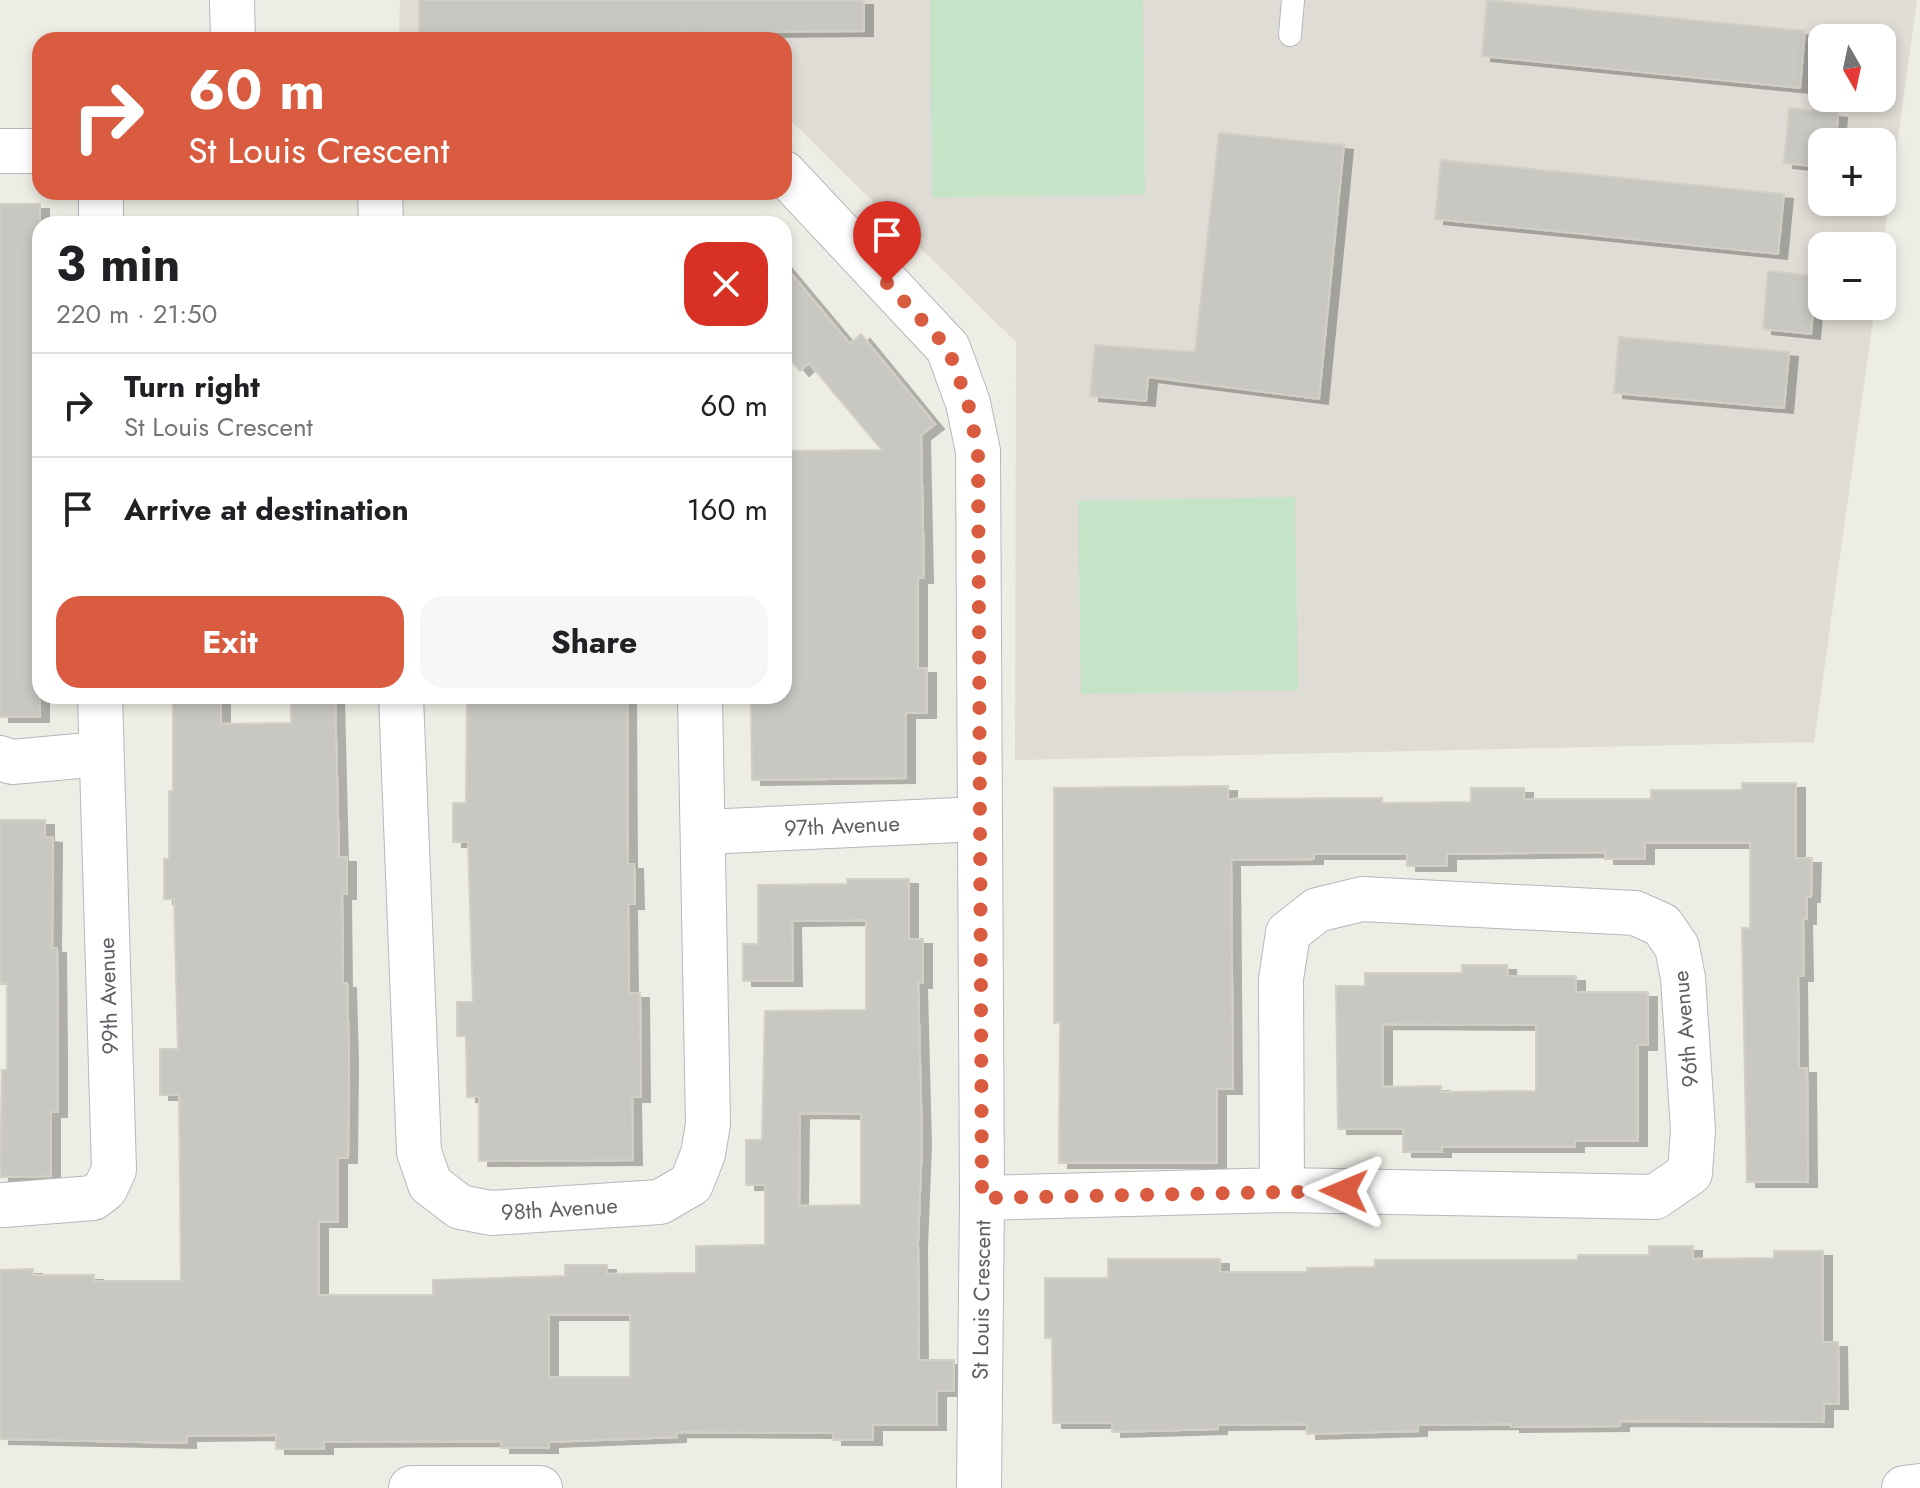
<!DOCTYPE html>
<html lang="en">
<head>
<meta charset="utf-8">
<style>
  body { margin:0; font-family:Jost,sans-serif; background:#f6f6f6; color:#202124; height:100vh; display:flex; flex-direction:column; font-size:30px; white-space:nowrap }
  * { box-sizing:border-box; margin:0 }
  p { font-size:26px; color:#757577 }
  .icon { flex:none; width:44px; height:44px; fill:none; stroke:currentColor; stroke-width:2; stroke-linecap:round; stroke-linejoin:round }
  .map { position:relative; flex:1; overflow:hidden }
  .panel { position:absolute; left:32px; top:216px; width:760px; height:488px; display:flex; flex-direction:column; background:#fff; border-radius:24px; box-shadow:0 4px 12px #0003 }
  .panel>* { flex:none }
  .banner { position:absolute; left:32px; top:32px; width:760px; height:168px; border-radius:24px; box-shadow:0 4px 12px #0003; background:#d95c40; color:#fff; overflow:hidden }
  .needle { width:52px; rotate:171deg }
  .controls { position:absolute; left:1808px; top:24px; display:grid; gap:16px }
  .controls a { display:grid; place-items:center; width:88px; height:88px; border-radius:16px; background:#fff; box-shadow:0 4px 12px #0003; font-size:40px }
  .pin { position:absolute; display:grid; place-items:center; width:68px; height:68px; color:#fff; margin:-82px -34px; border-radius:50% 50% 50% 0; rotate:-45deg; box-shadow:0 0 8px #0007 }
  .pin .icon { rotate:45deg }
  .me { position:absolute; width:88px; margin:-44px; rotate:271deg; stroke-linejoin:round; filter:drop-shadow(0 0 6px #0008) }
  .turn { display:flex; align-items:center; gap:28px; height:168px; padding:0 24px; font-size:36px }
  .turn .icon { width:104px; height:104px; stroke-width:2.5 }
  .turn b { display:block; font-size:56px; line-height:68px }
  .round { display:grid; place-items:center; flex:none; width:84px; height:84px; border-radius:24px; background:#f6f6f6 }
  .overview { display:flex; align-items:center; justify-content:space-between; height:136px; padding:0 24px }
  h1 { font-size:48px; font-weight:700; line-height:60px }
  .primary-button { display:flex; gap:16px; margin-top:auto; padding:16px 24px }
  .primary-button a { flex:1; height:92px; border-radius:24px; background:#d95c40; color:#fff; font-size:32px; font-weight:700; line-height:92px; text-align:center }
  .primary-button a+a { background:#f6f6f6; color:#202124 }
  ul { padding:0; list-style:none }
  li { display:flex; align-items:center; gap:24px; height:104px; padding:0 24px; border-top:2px solid #e0e0e0 }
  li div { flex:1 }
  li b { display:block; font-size:30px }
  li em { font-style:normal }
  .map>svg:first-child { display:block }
</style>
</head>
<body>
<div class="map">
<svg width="1920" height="1488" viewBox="0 0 1920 1488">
  <defs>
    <filter id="shadow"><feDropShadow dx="9" dy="5" stdDeviation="0" flood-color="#0004"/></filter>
  </defs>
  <rect width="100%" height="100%" fill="#eeede5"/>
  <path fill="#dedcd4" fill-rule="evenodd" d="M 400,0 L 1917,0 L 1882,252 L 1882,246 L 1822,246 L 1822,306 L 1875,306 L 1814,742 L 1015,760 L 1016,342 L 784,114 L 784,40 L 399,40 ZM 1822,38 L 1882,38 L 1882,98 L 1822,98 ZM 1822,142 L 1882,142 L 1882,202 L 1822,202 Z"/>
  <path fill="#c4e3c7" d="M 930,0 L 1143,0 L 1145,195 L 932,197 Z
    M 1295,497 L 1298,690 L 1081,694 L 1078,501 Z"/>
  <path fill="#c9c7c2" stroke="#d2cfc4" stroke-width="2" fill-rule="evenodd" filter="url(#shadow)" d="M 419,0 L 864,0 L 864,31 L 419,35 Z
    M 1487,0 L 1805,31 L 1800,88 L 1482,56 Z
    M 1789,108 L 1838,113 L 1836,142 L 1822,142 L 1822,167 L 1784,163 Z
    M 1219,133 L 1344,145 L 1319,399 L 1148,377 L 1146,401 L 1090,396 L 1095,345 L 1195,352 Z
    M 1441,160 L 1784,194 L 1778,254 L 1435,219 Z
    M 0,204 L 40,204 L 40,717 L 0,717 Z
    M 784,265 L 850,344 L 861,334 L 935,424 L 921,435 L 924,578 L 918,578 L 918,668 L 927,668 L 927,713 L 906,713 L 906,778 L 752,780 L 751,696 L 784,696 L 784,451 L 882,450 L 809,363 L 800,371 L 784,352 Z
    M 1768,271 L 1816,276 L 1811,334 L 1763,329 Z
    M 1619,337 L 1789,352 L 1784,408 L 1614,393 Z
    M 173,696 L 221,696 L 221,724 L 291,723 L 291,696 L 335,696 L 339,857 L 347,857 L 347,894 L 342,894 L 343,983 L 347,983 L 349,1058 L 348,1158 L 338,1158 L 338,1222 L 319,1222 L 319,1295 L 433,1295 L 433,1280 L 565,1276 L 565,1265 L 607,1265 L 607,1274 L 696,1273 L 696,1246 L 765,1245 L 765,1185 L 746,1185 L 746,1140 L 762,1140 L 765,1011 L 866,1010 L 866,920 L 792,921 L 793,981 L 743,981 L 743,944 L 758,944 L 758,885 L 847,884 L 847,879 L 909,879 L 909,939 L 923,939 L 923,983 L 918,983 L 922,1141 L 918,1243 L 919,1360 L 954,1360 L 954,1391 L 937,1391 L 937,1425 L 873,1425 L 873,1440 L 833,1440 L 833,1433 L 677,1432 L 677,1437 L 549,1442 L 549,1448 L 501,1448 L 501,1441 L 324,1442 L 324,1449 L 276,1449 L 276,1435 L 187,1436 L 187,1443 L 0,1439 L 0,1270 L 33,1269 L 33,1275 L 94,1275 L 94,1281 L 181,1281 L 179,1095 L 160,1095 L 160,1049 L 178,1049 L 174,899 L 164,899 L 164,859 L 169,859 L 169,791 L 173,791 ZM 800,1113 L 861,1114 L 861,1205 L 799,1206 ZM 549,1315 L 630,1315 L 630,1377 L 549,1377 Z
    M 467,696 L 627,696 L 628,864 L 634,864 L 635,904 L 628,904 L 629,993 L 640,993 L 641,1097 L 632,1097 L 633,1160 L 479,1161 L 479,1097 L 467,1097 L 466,1036 L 457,1036 L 457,1002 L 473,1002 L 468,842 L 453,842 L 453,803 L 466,803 Z
    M 1742,783 L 1796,783 L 1796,858 L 1812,858 L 1811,897 L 1807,897 L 1807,919 L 1803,919 L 1804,976 L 1798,976 L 1799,1068 L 1807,1068 L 1808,1182 L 1747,1182 L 1742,928 L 1750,928 L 1750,843 L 1645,843 L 1645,859 L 1605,859 L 1605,852 L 1447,854 L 1447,866 L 1407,866 L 1407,854 L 1314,854 L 1314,859 L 1231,860 L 1233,1089 L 1217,1089 L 1217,1163 L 1059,1163 L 1060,1022 L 1054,1023 L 1054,788 L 1228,786 L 1228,799 L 1382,798 L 1382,803 L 1471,802 L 1471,788 L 1524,788 L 1524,799 L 1651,799 L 1651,790 L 1742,790 Z
    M 0,820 L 45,820 L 45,837 L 53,838 L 52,948 L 57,948 L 58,1051 L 58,1112 L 51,1112 L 51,1176 L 0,1177 L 2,1070 L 7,1070 L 7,984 L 0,984 Z
    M 1462,965 L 1507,965 L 1508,976 L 1576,976 L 1576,992 L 1648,992 L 1648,1045 L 1638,1045 L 1638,1141 L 1575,1141 L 1575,1147 L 1442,1147 L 1442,1152 L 1403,1152 L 1403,1129 L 1338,1129 L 1336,986 L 1365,986 L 1365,973 L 1462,973 ZM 1383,1024 L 1536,1025 L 1536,1091 L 1441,1092 L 1441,1086 L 1383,1087 Z
    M 1649,1246 L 1693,1246 L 1693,1259 L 1774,1258 L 1774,1251 L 1823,1251 L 1823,1342 L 1838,1342 L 1839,1404 L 1824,1404 L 1824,1422 L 1620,1421 L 1620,1426 L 1511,1427 L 1511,1424 L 1418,1425 L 1418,1431 L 1307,1434 L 1307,1424 L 1218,1425 L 1218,1429 L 1112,1432 L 1112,1423 L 1053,1423 L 1052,1338 L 1045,1338 L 1045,1278 L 1108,1278 L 1108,1259 L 1220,1259 L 1220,1272 L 1307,1272 L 1307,1268 L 1375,1267 L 1375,1260 L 1578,1260 L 1578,1255 L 1649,1255 Z"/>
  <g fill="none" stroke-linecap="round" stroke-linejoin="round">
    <defs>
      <path id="service" d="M 1290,35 L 1293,0"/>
      <g id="minor">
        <path d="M 232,0 L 233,40"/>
        <path d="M 0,151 L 40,151"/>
        <path d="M 784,173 L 948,348 L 968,403 L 978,451 L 982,1198 L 979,1488"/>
        <path d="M 380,192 L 381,224"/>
        <path d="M 101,224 L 101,192"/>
        <path id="s1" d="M 401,696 L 419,1152 L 430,1184 L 460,1207 L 491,1213 L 660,1202 L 691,1184 L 703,1154 L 708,1124 L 700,696"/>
        <path d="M 0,758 L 12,762 L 100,754"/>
        <path id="s2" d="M 704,832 L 978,819"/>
        <path d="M 982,1198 L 1282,1190 L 1655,1197 L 1690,1173 L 1693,1130 L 1683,978 L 1677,947 L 1662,925 L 1635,913 L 1362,899 L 1317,910 L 1288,933 L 1281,979 L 1282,1190"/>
        <path d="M 4,1205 L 93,1198 L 105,1189 L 114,1170 L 100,696"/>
        <path d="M 411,1488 L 540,1488"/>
        <path d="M 1904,1488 L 1920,1486"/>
      </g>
    </defs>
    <use href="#service" stroke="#b5b7bb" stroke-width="24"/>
    <use href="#minor" stroke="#b5b7bb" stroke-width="46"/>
    <use href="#service" stroke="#fff" stroke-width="22"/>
    <use href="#minor" stroke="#fff" stroke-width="44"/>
  </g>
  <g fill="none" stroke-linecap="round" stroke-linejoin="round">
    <path stroke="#d95c40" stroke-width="14" stroke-dasharray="0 25.2" d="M 887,283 L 948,348 L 968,403 L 978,451 L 982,1198 L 1344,1191"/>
  </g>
  <g text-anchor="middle" stroke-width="6" stroke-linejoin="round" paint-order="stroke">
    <g font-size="22" fill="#5d5f64" stroke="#fff">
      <text dy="8" stroke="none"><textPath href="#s2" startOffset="138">97th Avenue</textPath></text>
      <text transform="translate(108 996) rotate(-92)" y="8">99th Avenue</text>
      <text transform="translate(1685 1029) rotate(-95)" y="8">96th Avenue</text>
      <text dy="8" stroke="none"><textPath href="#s1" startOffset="628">98th Avenue</textPath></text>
      <text transform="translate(981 1300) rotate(-89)" y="8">St Louis Crescent</text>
    </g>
  </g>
</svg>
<div class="controls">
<a><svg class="needle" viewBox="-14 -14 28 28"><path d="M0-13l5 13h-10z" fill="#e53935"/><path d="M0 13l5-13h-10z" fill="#757577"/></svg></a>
<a>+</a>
<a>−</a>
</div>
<div class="pin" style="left:887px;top:283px;background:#d93025"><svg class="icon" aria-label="arrive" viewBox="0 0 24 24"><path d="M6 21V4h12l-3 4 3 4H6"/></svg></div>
<svg class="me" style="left:1344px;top:1191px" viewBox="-20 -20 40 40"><path d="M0-17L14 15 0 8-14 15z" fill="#d95c40" stroke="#fff" stroke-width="4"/></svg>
<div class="banner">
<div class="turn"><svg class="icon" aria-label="right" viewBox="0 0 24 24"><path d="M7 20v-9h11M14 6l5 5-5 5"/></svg><div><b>60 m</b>St Louis Crescent</div></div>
</div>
<section class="panel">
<div class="overview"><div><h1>3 min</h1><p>220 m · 21:50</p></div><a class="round" style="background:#d93025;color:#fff"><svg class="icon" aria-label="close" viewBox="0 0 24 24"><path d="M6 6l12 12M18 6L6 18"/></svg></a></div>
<ul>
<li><svg class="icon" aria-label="right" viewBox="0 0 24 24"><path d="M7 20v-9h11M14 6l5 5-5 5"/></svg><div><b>Turn right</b><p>St Louis Crescent</p></div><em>60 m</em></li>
<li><svg class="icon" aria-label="arrive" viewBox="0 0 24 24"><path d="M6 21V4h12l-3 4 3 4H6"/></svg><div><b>Arrive at destination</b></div><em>160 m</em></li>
</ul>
<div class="primary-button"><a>Exit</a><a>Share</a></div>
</section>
</div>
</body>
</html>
